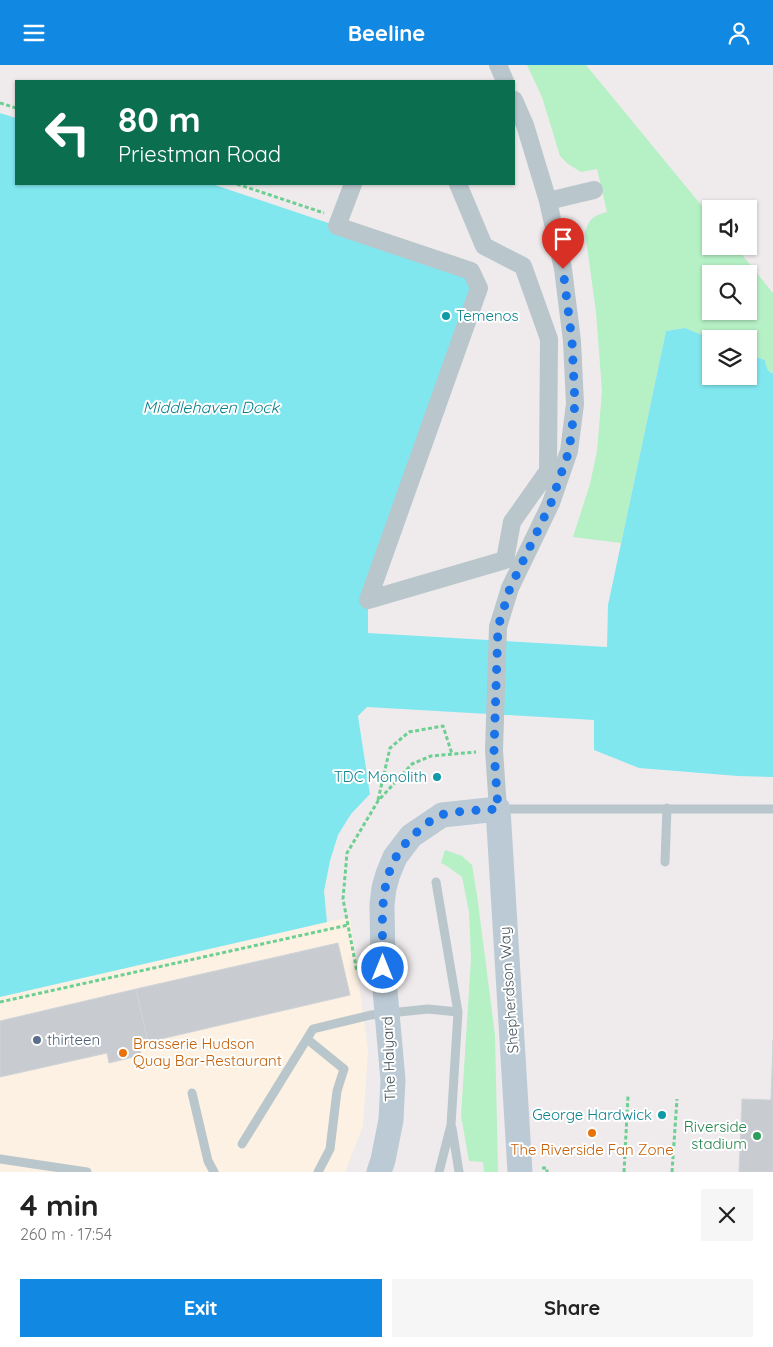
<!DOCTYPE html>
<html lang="en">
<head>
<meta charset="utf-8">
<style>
  body { margin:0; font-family:Quicksand,sans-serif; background:#f6f6f6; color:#222; height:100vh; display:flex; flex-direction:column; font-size:19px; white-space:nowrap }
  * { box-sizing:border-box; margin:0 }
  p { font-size:16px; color:#767676 }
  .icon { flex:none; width:28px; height:28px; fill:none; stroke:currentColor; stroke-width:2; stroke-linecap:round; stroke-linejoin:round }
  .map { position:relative; height:1107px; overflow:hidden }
  .side { display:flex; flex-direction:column; background:#fff; flex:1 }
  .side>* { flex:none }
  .guide { position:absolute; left:15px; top:15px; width:500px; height:105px; border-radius:0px; box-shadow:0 1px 4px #0004; background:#0b6e4f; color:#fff; overflow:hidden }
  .tools { position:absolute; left:702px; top:135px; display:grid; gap:10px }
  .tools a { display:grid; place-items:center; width:55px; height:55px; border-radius:0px; background:#fff; box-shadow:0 1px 4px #0004; font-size:25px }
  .pin { position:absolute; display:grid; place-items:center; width:42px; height:42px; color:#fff; margin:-51px -21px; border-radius:50% 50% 50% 0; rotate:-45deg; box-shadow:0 0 5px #0007 }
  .pin .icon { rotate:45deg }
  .me { position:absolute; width:55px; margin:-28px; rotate:0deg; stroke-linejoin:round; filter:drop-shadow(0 0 4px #0008) }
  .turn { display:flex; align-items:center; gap:18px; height:105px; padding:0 20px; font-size:22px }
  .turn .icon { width:65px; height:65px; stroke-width:2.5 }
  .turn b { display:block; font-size:35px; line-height:42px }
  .round { display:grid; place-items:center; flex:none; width:52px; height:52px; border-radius:0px; background:#f6f6f6 }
  .overview { display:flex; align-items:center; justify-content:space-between; height:85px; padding:0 20px }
  h1 { font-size:30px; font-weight:800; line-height:38px }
  .action { display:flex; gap:10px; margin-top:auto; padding:10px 20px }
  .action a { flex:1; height:58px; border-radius:0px; background:#1189e3; color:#fff; font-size:20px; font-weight:800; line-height:58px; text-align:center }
  .action a+a { background:#f6f6f6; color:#222 }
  header { display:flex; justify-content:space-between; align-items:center; height:65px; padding:0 20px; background:#1189e3; color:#fff; font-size:22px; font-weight:800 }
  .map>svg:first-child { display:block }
</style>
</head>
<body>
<header><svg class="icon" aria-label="menu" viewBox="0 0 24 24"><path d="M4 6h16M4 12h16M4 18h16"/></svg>Beeline<svg class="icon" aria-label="person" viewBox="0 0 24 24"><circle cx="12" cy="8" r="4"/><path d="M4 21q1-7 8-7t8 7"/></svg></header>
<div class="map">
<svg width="773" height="1107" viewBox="0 0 773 1107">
  <rect width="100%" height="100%" fill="#efebec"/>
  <path fill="#fcf1e2" d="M 350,852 L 368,985 L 363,1061 L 345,1107 L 0,1107 L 0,932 Z"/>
  <path fill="#b6f0c5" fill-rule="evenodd" d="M 527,0 L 586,0 L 711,152 L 711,181 L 735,181 L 773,228 L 773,308 L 770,307 L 766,303 L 765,295 L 749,289 L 749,274 L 712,274 L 685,263 L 666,266 L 621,478 L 573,472 L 590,419 L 597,386 L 602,326 L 596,247 L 585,167 C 590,153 593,151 607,147 L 597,104 L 581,107 L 568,99 L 560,91 L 542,32 ZM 711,209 L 749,209 L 749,246 L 711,246 Z
    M 445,785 L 462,791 L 472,800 L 477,830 L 495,970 L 498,1107 L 484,1107 L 483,1097 L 469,1096 L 461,1051 L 471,894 L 469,847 L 462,812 L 447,801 L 441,798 Z"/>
  <path fill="#81e7ef" d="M 0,48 L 16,53 L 16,119 L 212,119 L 471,206 L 479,223 L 368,535 L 368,568 L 607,582 L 608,540 L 666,266 L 685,263 L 712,274 L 711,311 L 749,311 L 749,289 L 765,295 C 766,301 767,307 773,308 L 773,712 L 738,711 L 639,703 L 594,685 L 594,655 L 367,642 L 358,651 L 370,729 L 351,749 L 338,770 L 330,796 L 324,826 L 327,857 L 0,932 Z"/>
  <path fill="#c8ccd1" stroke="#cfd3d8" d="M 338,878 L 350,930 L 148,977 L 136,924 Z
    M 136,924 L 148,977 L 139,979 L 141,990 L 109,998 L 107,988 L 0,1012 L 0,956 Z
    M 773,975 L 773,1107 L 739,1107 L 742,1034 L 771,1035 Z"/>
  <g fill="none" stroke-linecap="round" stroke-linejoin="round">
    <path stroke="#6dcf92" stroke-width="3" stroke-dasharray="4 2.5" stroke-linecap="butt" d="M 0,38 L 16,43
      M 237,119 L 324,148
      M 378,735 L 390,683 L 409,667 L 443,661 L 452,689
      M 361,906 L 357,907 L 343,834 L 347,788 L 378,736 L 412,699 L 431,691 L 476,687
      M 0,937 L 348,860
      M 542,1103 L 547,1103 L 547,1107
      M 624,1107 L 628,1031
      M 672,1107 L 677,1034"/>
    <path stroke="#b9c6cc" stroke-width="9" d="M 498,744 L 773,744
      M 665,797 L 667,743
      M 436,817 L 458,947 L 451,1060 L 439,1107
      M 307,974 L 344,1004 L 337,1026 L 330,1084 L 318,1107
      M 192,1028 L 208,1096 L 214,1107
      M 452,1063 L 459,1107
      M 242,1079 L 313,964 L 371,950 L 428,944 L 458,947
      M 0,1094 L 87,1107"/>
    <path stroke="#b9c6cc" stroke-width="18" d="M 498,0 L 505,16
      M 353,119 L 337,161 L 471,206 L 479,223 L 368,535 L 505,495 L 512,457 L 548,406 L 549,274 L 523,201 L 484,181 L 458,119
      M 548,136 L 594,125
      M 498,744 L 494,685 L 498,562 L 510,523 L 551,438 L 569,386 L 575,339 L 572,276 L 563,204 L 548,136 L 525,60 L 514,35"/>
    <path stroke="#bbcad4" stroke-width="25" d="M 379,1107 L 383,1095 L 391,1055 L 393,1015 L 383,903 L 382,839 L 384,823 L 388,809 L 395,792 L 411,771 L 442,750 L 498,744 L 520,1107"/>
  </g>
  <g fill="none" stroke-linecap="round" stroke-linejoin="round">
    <path stroke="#1a73e8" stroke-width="9" stroke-dasharray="0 16.2" d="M 383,903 C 383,851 374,799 422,763 C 427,758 434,753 441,750 C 451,746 485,745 498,744 L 494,685 L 498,562 L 510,523 L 551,438 L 569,386 L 575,339 L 572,276 L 563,204"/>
  </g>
  <g fill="#0f9aa8" stroke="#fff" stroke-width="2">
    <circle cx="446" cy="251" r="5"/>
    <circle cx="437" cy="712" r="5"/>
    <circle cx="662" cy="1050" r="5"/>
  </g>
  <circle fill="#5c6f8a" stroke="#fff" stroke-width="2" cx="37" cy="975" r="5"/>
  <g fill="#e8710a" stroke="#fff" stroke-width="2">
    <circle cx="123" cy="988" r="5"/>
    <circle cx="592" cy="1068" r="5"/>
  </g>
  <circle fill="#2e9e5b" stroke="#fff" stroke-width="2" cx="757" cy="1071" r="5"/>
  <g text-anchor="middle" stroke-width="4" stroke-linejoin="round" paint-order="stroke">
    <g font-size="15" fill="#0d838f" stroke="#fff" text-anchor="end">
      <text x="456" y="256" text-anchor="start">Temenos</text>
      <text x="427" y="717">TDC Monolith</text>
      <text x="652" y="1055">George Hardwick</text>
    </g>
    <g font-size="15" fill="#43525a" stroke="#fff">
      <text transform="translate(509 925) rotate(-94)" y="5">Shepherdson Way</text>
      <text transform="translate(389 994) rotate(-92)" y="5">The Halyard</text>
    </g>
    <g font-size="15" fill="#4e5e75" stroke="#fff" text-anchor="start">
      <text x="47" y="980">thirteen</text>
    </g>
    <g font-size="15" fill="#c56008" stroke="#fff" text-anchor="start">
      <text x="133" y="984">Brasserie Hudson<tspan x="133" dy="17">Quay Bar-Restaurant</tspan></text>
      <text x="592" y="1090" text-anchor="middle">The Riverside Fan Zone</text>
    </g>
    <g font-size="15" fill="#27864d" stroke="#fff" text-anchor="end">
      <text x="747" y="1067">Riverside<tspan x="747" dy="17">stadium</tspan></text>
    </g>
    <g font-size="16" font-style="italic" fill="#08818b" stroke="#fff">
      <text x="211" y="348">Middlehaven Dock</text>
    </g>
  </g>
</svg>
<div class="tools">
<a><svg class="icon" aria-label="sound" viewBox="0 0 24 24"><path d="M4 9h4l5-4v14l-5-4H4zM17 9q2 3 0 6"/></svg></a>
<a><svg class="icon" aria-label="search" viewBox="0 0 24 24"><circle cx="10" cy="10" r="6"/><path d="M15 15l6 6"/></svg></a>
<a><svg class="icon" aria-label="layers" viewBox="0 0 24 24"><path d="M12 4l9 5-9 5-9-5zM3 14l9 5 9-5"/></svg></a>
</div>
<div class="pin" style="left:563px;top:204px;background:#d93025"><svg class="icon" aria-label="arrive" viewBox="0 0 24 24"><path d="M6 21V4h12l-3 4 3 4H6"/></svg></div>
<svg class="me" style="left:383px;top:903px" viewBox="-20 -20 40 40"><circle r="17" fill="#1a73e8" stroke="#fff" stroke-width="3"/><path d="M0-11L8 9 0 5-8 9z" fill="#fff"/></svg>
<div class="guide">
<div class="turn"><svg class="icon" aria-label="left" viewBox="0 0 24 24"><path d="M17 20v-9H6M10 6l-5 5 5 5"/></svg><div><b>80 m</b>Priestman Road</div></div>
</div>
</div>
<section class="side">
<div class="overview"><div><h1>4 min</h1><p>260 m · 17:54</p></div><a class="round"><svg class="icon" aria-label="close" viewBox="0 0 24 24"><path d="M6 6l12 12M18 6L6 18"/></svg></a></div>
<div class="action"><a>Exit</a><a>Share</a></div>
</section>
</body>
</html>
